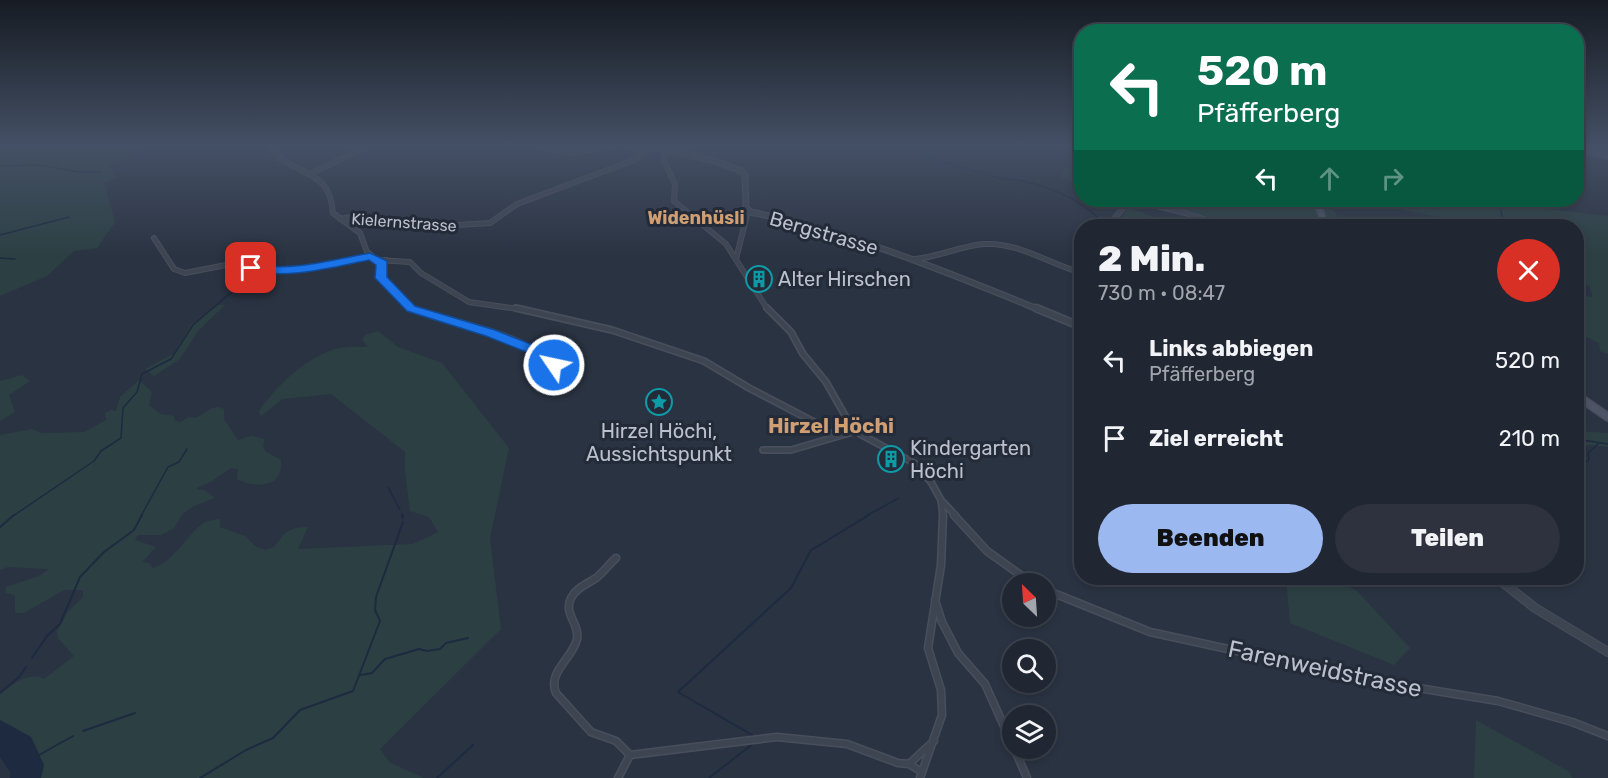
<!DOCTYPE html>
<html lang="de">
<head>
<meta charset="utf-8">
<style>
  body { margin:0; font-family:Rubik,sans-serif; background:#2d323e; color:#f1f3f6; height:100vh; display:flex; flex-direction:column; font-size:22px; white-space:nowrap }
  * { box-sizing:border-box; margin:0 }
  p { font-size:20px; color:#a2a5ac }
  .icon { flex:none; width:33px; height:33px; fill:none; stroke:currentColor; stroke-width:2; stroke-linecap:round; stroke-linejoin:round }
  .map { position:relative; flex:1; overflow:hidden }
  .side { position:absolute; left:1074px; top:219px; width:510px; height:366px; display:flex; flex-direction:column; background:#202632; border-radius:24px; box-shadow:0 3px 9px #0003,0 0 0 2px #3d434d }
  .side>* { flex:none }
  .guide { position:absolute; left:1074px; top:24px; width:510px; height:183px; border-radius:24px; box-shadow:0 3px 9px #0003,0 0 0 2px #3d434d; background:#0b6e4f; color:#fff; overflow:hidden }
  .needle { width:39px; rotate:335deg }
  .controls { position:absolute; left:1002px; top:573px; display:grid; gap:12px }
  .controls a { display:grid; place-items:center; width:54px; height:54px; border-radius:50%; background:#202632; box-shadow:0 3px 9px #0003,0 0 0 2px #3d434d; font-size:30px }
  .pin { position:absolute; display:grid; place-items:center; width:51px; height:51px; color:#fff; margin:-26px; border-radius:12px; box-shadow:0 3px 9px #0006 }
  .me { position:absolute; width:66px; margin:-33px; rotate:304deg; stroke-linejoin:round; filter:drop-shadow(0 0 4px #0008) }
  .turn { display:flex; align-items:center; gap:21px; height:126px; padding:0 24px; font-size:27px }
  .turn .icon { width:78px; height:78px; stroke-width:2.5 }
  .turn b { display:block; font-size:42px; line-height:51px }
  .lanes { display:flex; align-items:center; height:57px; padding:0 24px; background:#0003; justify-content:center; gap:30px; direction:ltr }
  .lanes .off { opacity:.35 }
  .round { display:grid; place-items:center; flex:none; width:63px; height:63px; border-radius:32px; background:#2d323e }
  .overview { display:flex; align-items:center; justify-content:space-between; height:102px; padding:0 24px }
  h1 { font-size:36px; font-weight:800; line-height:45px }
  .button { display:flex; gap:12px; margin-top:auto; padding:12px 24px }
  .button a { flex:1; height:69px; border-radius:36px; background:#9bb8f1; color:#111; font-size:24px; font-weight:800; line-height:69px; text-align:center }
  .button a+a { background:#2d323e; color:#f1f3f6 }
  ul { padding:0; list-style:none }
  li { display:flex; align-items:center; gap:18px; height:78px; padding:0 24px }
  li div { flex:1 }
  li b { display:block; font-size:22px }
  li em { font-style:normal }
  .map>svg:first-child { display:block }
</style>
</head>
<body>
<div class="map">
<svg width="1608" height="778" viewBox="0 0 1608 778">
  <rect width="100%" height="100%" fill="#2a3342"/>
  <path fill="#2c4043" d="M 0,147 L 145,147 L 109,165 L 117,177 L 104,183 L 115,222 L 97,248 L 74,251 L 47,276 L 0,296 Z
    M 1076,160 L 1081,161 L 1081,186 L 1061,177 L 1064,169 Z
    M 1142,200 L 1341,200 L 1328,203 L 1339,218 L 1365,226 L 1226,226 L 1189,213 Z
    M 1359,200 L 1504,200 L 1508,204 L 1608,216 L 1608,354 L 1600,351 L 1599,343 L 1586,337 L 1577,339 L 1577,295 L 1593,297 L 1589,286 L 1577,282 L 1576,226 L 1491,226 L 1397,209 L 1396,206 Z
    M 1128,207 L 1174,226 L 1117,226 Z
    M 219,305 L 225,305 L 198,331 L 180,359 L 154,376 L 145,369 L 173,354 L 191,325 Z
    M 378,331 L 398,347 L 442,363 L 509,448 L 490,538 L 501,629 L 380,749 L 389,762 L 424,778 L 41,778 L 44,765 L 31,737 L 0,720 L 0,694 C 12,685 29,671 44,679 L 74,656 L 58,638 L 57,631 L 67,613 L 83,597 L 83,590 L 64,590 L 24,613 L 15,613 L 15,595 L 5,593 L 6,587 L 39,576 L 49,569 L 8,567 L 0,570 L 0,435 L 32,429 L 42,433 L 84,432 L 106,420 L 105,413 L 111,410 L 116,411 L 120,397 L 139,380 L 152,392 L 149,405 L 161,414 L 174,416 L 175,421 L 181,422 L 188,417 L 195,418 C 206,414 212,403 224,409 L 224,419 L 238,440 L 251,436 L 265,439 L 263,445 L 265,451 L 281,460 C 284,488 257,489 237,479 L 238,469 L 231,468 L 212,481 L 197,488 L 197,490 L 205,490 L 215,498 L 192,507 L 182,515 L 174,528 L 161,535 L 138,535 L 135,540 L 156,547 L 142,562 L 149,563 L 153,568 C 176,559 184,539 202,524 C 206,520 214,520 220,519 L 220,527 L 245,536 L 255,546 L 265,550 L 274,547 L 285,533 L 295,528 L 308,527 L 298,549 L 413,544 L 438,532 L 429,517 L 410,511 L 405,471 L 405,452 L 331,394 L 283,399 L 261,416 L 259,411 C 278,385 307,355 340,348 C 348,346 359,347 368,347 L 362,340 L 365,335 Z
    M 22,375 L 30,381 L 9,395 L 15,412 L 0,421 L 0,381 Z
    M 1577,396 L 1579,398 L 1578,431 L 1608,433 L 1608,447 L 1590,445 L 1577,450 Z
    M 1286,578 L 1330,578 L 1356,590 L 1410,648 L 1394,665 L 1290,623 Z
    M 1476,720 L 1570,772 L 1572,778 L 1474,778 Z"/>
  <path fill="#1d2a40" d="M 0,720 L 31,737 L 44,765 L 41,778 L 10,778 L 11,773 L 0,757 Z"/>
  <g fill="none" stroke-linecap="round" stroke-linejoin="round">
    <path stroke="#1d2a40" stroke-width="1.5" d="M 897,147 L 901,148
      M 903,149 C 933,160 964,168 995,177 C 1003,180 1011,178 1018,180 C 1052,187 1084,200 1106,226
      M 0,166 L 40,165 L 79,172 L 101,172
      M 1495,200 L 1501,210 L 1502,218
      M 1446,225 L 1450,226
      M 0,235 L 69,217
      M 0,258 L 15,259
      M 1064,269 L 1076,273
      M 1576,439 L 1608,444
      M 1584,464 L 1589,459 L 1588,453 L 1599,443
      M 388,487 L 400,510
      M 402,514 L 403,516
      M 13,516 L 94,461 L 101,451 L 121,438 L 123,408 L 137,392 L 142,374 L 171,359 L 193,325 L 228,295 L 242,287
      M 141,516 L 168,467 L 179,462 L 187,449
      M 866,516 L 899,498"/>
    <path stroke="#1d2a40" stroke-width="2" d="M 402,515 L 403,518
      M 0,527 L 14,515
      M 813,549 L 869,515
      M 32,658 L 47,636 L 60,624 L 80,577 L 104,552 L 134,530 L 142,515
      M 360,675 L 372,673 L 385,659 L 419,649 L 427,651 L 440,649 L 446,643 L 468,638
      M 0,693 L 20,676 L 26,667
      M 83,731 L 135,713
      M 752,735 L 678,692 L 791,588 L 811,550
      M 39,755 L 73,736
      M 200,778 L 246,750 L 273,738 L 300,710 L 353,691 L 380,621 L 375,610 L 376,597 L 403,522
      M 437,778 L 473,745
      M 709,778 L 754,743"/>
    <defs>
      <path id="minor-far2" d="M 268,147 C 273,151 277,157 283,160 C 309,177 330,175 333,213 L 360,233 L 367,252 L 380,262
        M 544,147 L 571,153 L 610,147
        M 628,147 L 647,150
        M 666,150 L 664,161 L 675,184 L 674,201 L 726,244 L 768,310
        M 312,173 L 366,147
        M 1132,200 L 1189,214 L 1224,226
        M 340,219 L 357,216 L 441,226 L 490,223 L 517,204 L 634,160 L 647,150 L 667,148
        M 1108,226 L 1130,200
        M 154,238 L 174,269 L 185,273 L 231,264 L 270,272 L 315,267 L 371,256
        M 736,259 L 748,211
        M 915,259 C 939,257 960,246 984,244 C 1019,242 1049,264 1082,273
        M 378,260 L 410,262 L 421,273 L 469,302 L 525,310
        M 386,260 L 380,271 L 381,277 L 414,310"/>
      <path id="minor-far1" d="M 410,308 C 457,326 522,331 557,369
        M 516,308 L 612,330 L 704,361 L 749,388 L 820,425 L 833,436
        M 767,308 L 791,332 L 803,354 L 826,382 L 851,426 L 860,434 L 914,463 L 931,482 L 941,500 L 943,516
        M 763,450 L 791,450 L 856,431
        M 941,500 L 956,516"/>
      <path id="minor" d="M 954,515 L 987,551 L 1033,584
        M 616,558 C 609,564 604,572 596,578 C 587,584 576,588 571,598 C 563,614 580,624 577,639 C 573,658 547,672 556,693 L 591,732 L 616,741 L 630,755
        M 1046,590 L 1150,632 L 1237,651 L 1282,658 L 1369,680 L 1498,701 L 1572,722 L 1608,736
        M 935,600 L 942,622 L 958,653 L 985,684 L 1012,744
        M 1014,748 L 1027,778
        M 630,755 L 777,737 L 847,744 L 898,763 L 909,764 L 922,772
        M 909,764 L 934,741
        M 618,778 L 630,755
        M 920,778 L 942,715 L 941,690 L 928,648 L 941,565 L 943,515"/>
      <path id="tertiary-far2" d="M 667,147 L 666,150 L 712,160 L 742,171 L 745,175 L 746,207 L 750,212 C 851,232 944,271 1040,310"/>
      <path id="tertiary-far1" d="M 1036,308 L 1082,327"/>
      <path id="tertiary" d="M 1497,578 L 1535,608 L 1608,652"/>
      <path id="secondary-far1" d="M 1576,149 L 1608,156
        M 1306,200 C 1318,205 1325,212 1321,226"/>
      <path id="secondary" d="M 1576,395 L 1608,417"/>
    </defs>
    <use href="#minor-far2" stroke="#484e5c" stroke-width="6"/>
    <use href="#minor-far1" stroke="#484e5c" stroke-width="8"/>
    <use href="#minor" stroke="#484e5c" stroke-width="9"/>
    <use href="#tertiary-far2" stroke="#484e5c" stroke-width="7"/>
    <use href="#tertiary-far1" stroke="#484e5c" stroke-width="9"/>
    <use href="#tertiary" stroke="#484e5c" stroke-width="10"/>
    <use href="#secondary-far1" stroke="#484e5c" stroke-width="8"/>
    <use href="#secondary" stroke="#484e5c" stroke-width="10"/>
    <use href="#minor-far2" stroke="#3e4552" stroke-width="4"/>
    <use href="#minor-far1" stroke="#3e4552" stroke-width="4.5"/>
    <use href="#minor" stroke="#3e4552" stroke-width="6"/>
    <use href="#tertiary-far2" stroke="#3e4552" stroke-width="4.5"/>
    <use href="#tertiary-far1" stroke="#3e4552" stroke-width="6"/>
    <use href="#tertiary" stroke="#3e4552" stroke-width="8"/>
    <use href="#secondary-far1" stroke="#4c5465" stroke-width="5"/>
    <use href="#secondary" stroke="#4c5465" stroke-width="7"/>
  </g>
  <linearGradient id="sky" x2="0" y2="1"><stop stop-color="#171c24"/><stop offset="0.57" stop-color="#445065"/><stop offset="1" stop-color="#445065" stop-opacity="0"/></linearGradient>
  <rect width="1608" height="256" fill="url(#sky)"/>
  <path fill="#1a73e8" stroke="#114b97" stroke-width="1.5" d="M 370,253 L 387,261 L 387,277 L 415,306 L 495,330 L 538,347 L 561,365 L 554,369 L 529,353 L 486,336 L 407,311 L 375,278 L 376,265 L 369,260 C 329,268 286,280 247,270 L 245,268 L 251,264 C 290,272 332,260 370,253 Z"/>
  <defs>
    <symbol id="building-ring" viewBox="-11 -11 22 22"><circle r="9.5" fill="#232a38" stroke="#0f9aa8" stroke-width="1.5"/><path d="M-4-6H4V6H1V3H-1V6H-4ZM-2.5-4.3h1.7v1.8h-1.7ZM.8-4.3h1.7v1.8H.8ZM-2.5-1h1.7V.8h-1.7ZM.8-1h1.7V.8H.8Z" fill="#0f9aa8"/></symbol>
    <symbol id="sight-ring" viewBox="-11 -11 22 22"><circle r="9.5" fill="#232a38" stroke="#0f9aa8" stroke-width="1.5"/><path d="M0-6L1.8-2.2L6-1.7L2.9 1.2L3.7 5.4L0 3.3L-3.7 5.4L-2.9 1.2L-6-1.7L-1.8-2.2Z" fill="#0f9aa8"/></symbol>
  </defs>
  <g fill-rule="evenodd">
    <use href="#building-ring" x="744" y="264" width="30" height="30"/>
    <use href="#sight-ring" x="644" y="387" width="30" height="30"/>
    <use href="#building-ring" x="876" y="444" width="30" height="30"/>
  </g>
  <g text-anchor="middle" stroke-width="6" stroke-linejoin="round" paint-order="stroke">
    <g font-size="16" fill="#bbc1cc" stroke="#232a38">
      <text transform="translate(404 222) rotate(4)" y="6">Kielernstrasse</text>
    </g>
    <g font-size="18" font-weight="bold" fill="#cf9f73" stroke="#232a38">
      <text x="696" y="224">Widenhüsli</text>
    </g>
    <g font-size="20" fill="#bbc1cc" stroke="#232a38">
      <text transform="translate(824 233) rotate(16)" y="7">Bergstrasse</text>
    </g>
    <g font-size="20" fill="#bbc1cc" stroke="#232a38" text-anchor="start">
      <text x="778" y="286">Alter Hirschen</text>
      <text x="659" y="438" text-anchor="middle">Hirzel Höchi,<tspan x="659" dy="23">Aussichtspunkt</tspan></text>
      <text x="910" y="455">Kindergarten<tspan x="910" dy="23">Höchi</tspan></text>
    </g>
    <g font-size="21" font-weight="bold" fill="#cf9f73" stroke="#232a38">
      <text x="831" y="433">Hirzel Höchi</text>
    </g>
    <g font-size="24" fill="#bbc1cc" stroke="#232a38">
      <text transform="translate(1325 669) rotate(12)" y="8">Farenweidstrasse</text>
    </g>
  </g>
</svg>
<div class="controls">
<a><svg class="needle" viewBox="-14 -14 28 28"><path d="M0-13l5 13h-10z" fill="#e53935"/><path d="M0 13l5-13h-10z" fill="#a2a5ac"/></svg></a>
<a><svg class="icon" aria-label="search" viewBox="0 0 24 24"><circle cx="10" cy="10" r="6"/><path d="M15 15l6 6"/></svg></a>
<a><svg class="icon" aria-label="layers" viewBox="0 0 24 24"><path d="M12 4l9 5-9 5-9-5zM3 14l9 5 9-5"/></svg></a>
</div>
<div class="pin" style="left:251px;top:268px;background:#d93025"><svg class="icon" aria-label="arrive" viewBox="0 0 24 24"><path d="M6 21V4h12l-3 4 3 4H6"/></svg></div>
<svg class="me" style="left:554px;top:365px" viewBox="-20 -20 40 40"><circle r="17" fill="#1a73e8" stroke="#fff" stroke-width="3"/><path d="M0-11L8 9 0 5-8 9z" fill="#fff"/></svg>
<div class="guide">
<div class="turn"><svg class="icon" aria-label="left" viewBox="0 0 24 24"><path d="M17 20v-9H6M10 6l-5 5 5 5"/></svg><div><b>520 m</b>Pfäfferberg</div></div>
<div class="lanes"><svg class="icon" aria-label="left" viewBox="0 0 24 24"><path d="M17 20v-9H6M10 6l-5 5 5 5"/></svg><svg class="icon off" aria-label="ahead" viewBox="0 0 24 24"><path d="M12 20V5M6 11l6-6 6 6"/></svg><svg class="icon off" aria-label="right" viewBox="0 0 24 24"><path d="M7 20v-9h11M14 6l5 5-5 5"/></svg></div>
</div>
<section class="side">
<div class="overview"><div><h1>2 Min.</h1><p>730 m · 08:47</p></div><a class="round" style="background:#d93025;color:#fff"><svg class="icon" aria-label="close" viewBox="0 0 24 24"><path d="M6 6l12 12M18 6L6 18"/></svg></a></div>
<ul>
<li><svg class="icon" aria-label="left" viewBox="0 0 24 24"><path d="M17 20v-9H6M10 6l-5 5 5 5"/></svg><div><b>Links abbiegen</b><p>Pfäfferberg</p></div><em>520 m</em></li>
<li><svg class="icon" aria-label="arrive" viewBox="0 0 24 24"><path d="M6 21V4h12l-3 4 3 4H6"/></svg><div><b>Ziel erreicht</b></div><em>210 m</em></li>
</ul>
<div class="button"><a>Beenden</a><a>Teilen</a></div>
</section>
</div>
</body>
</html>
